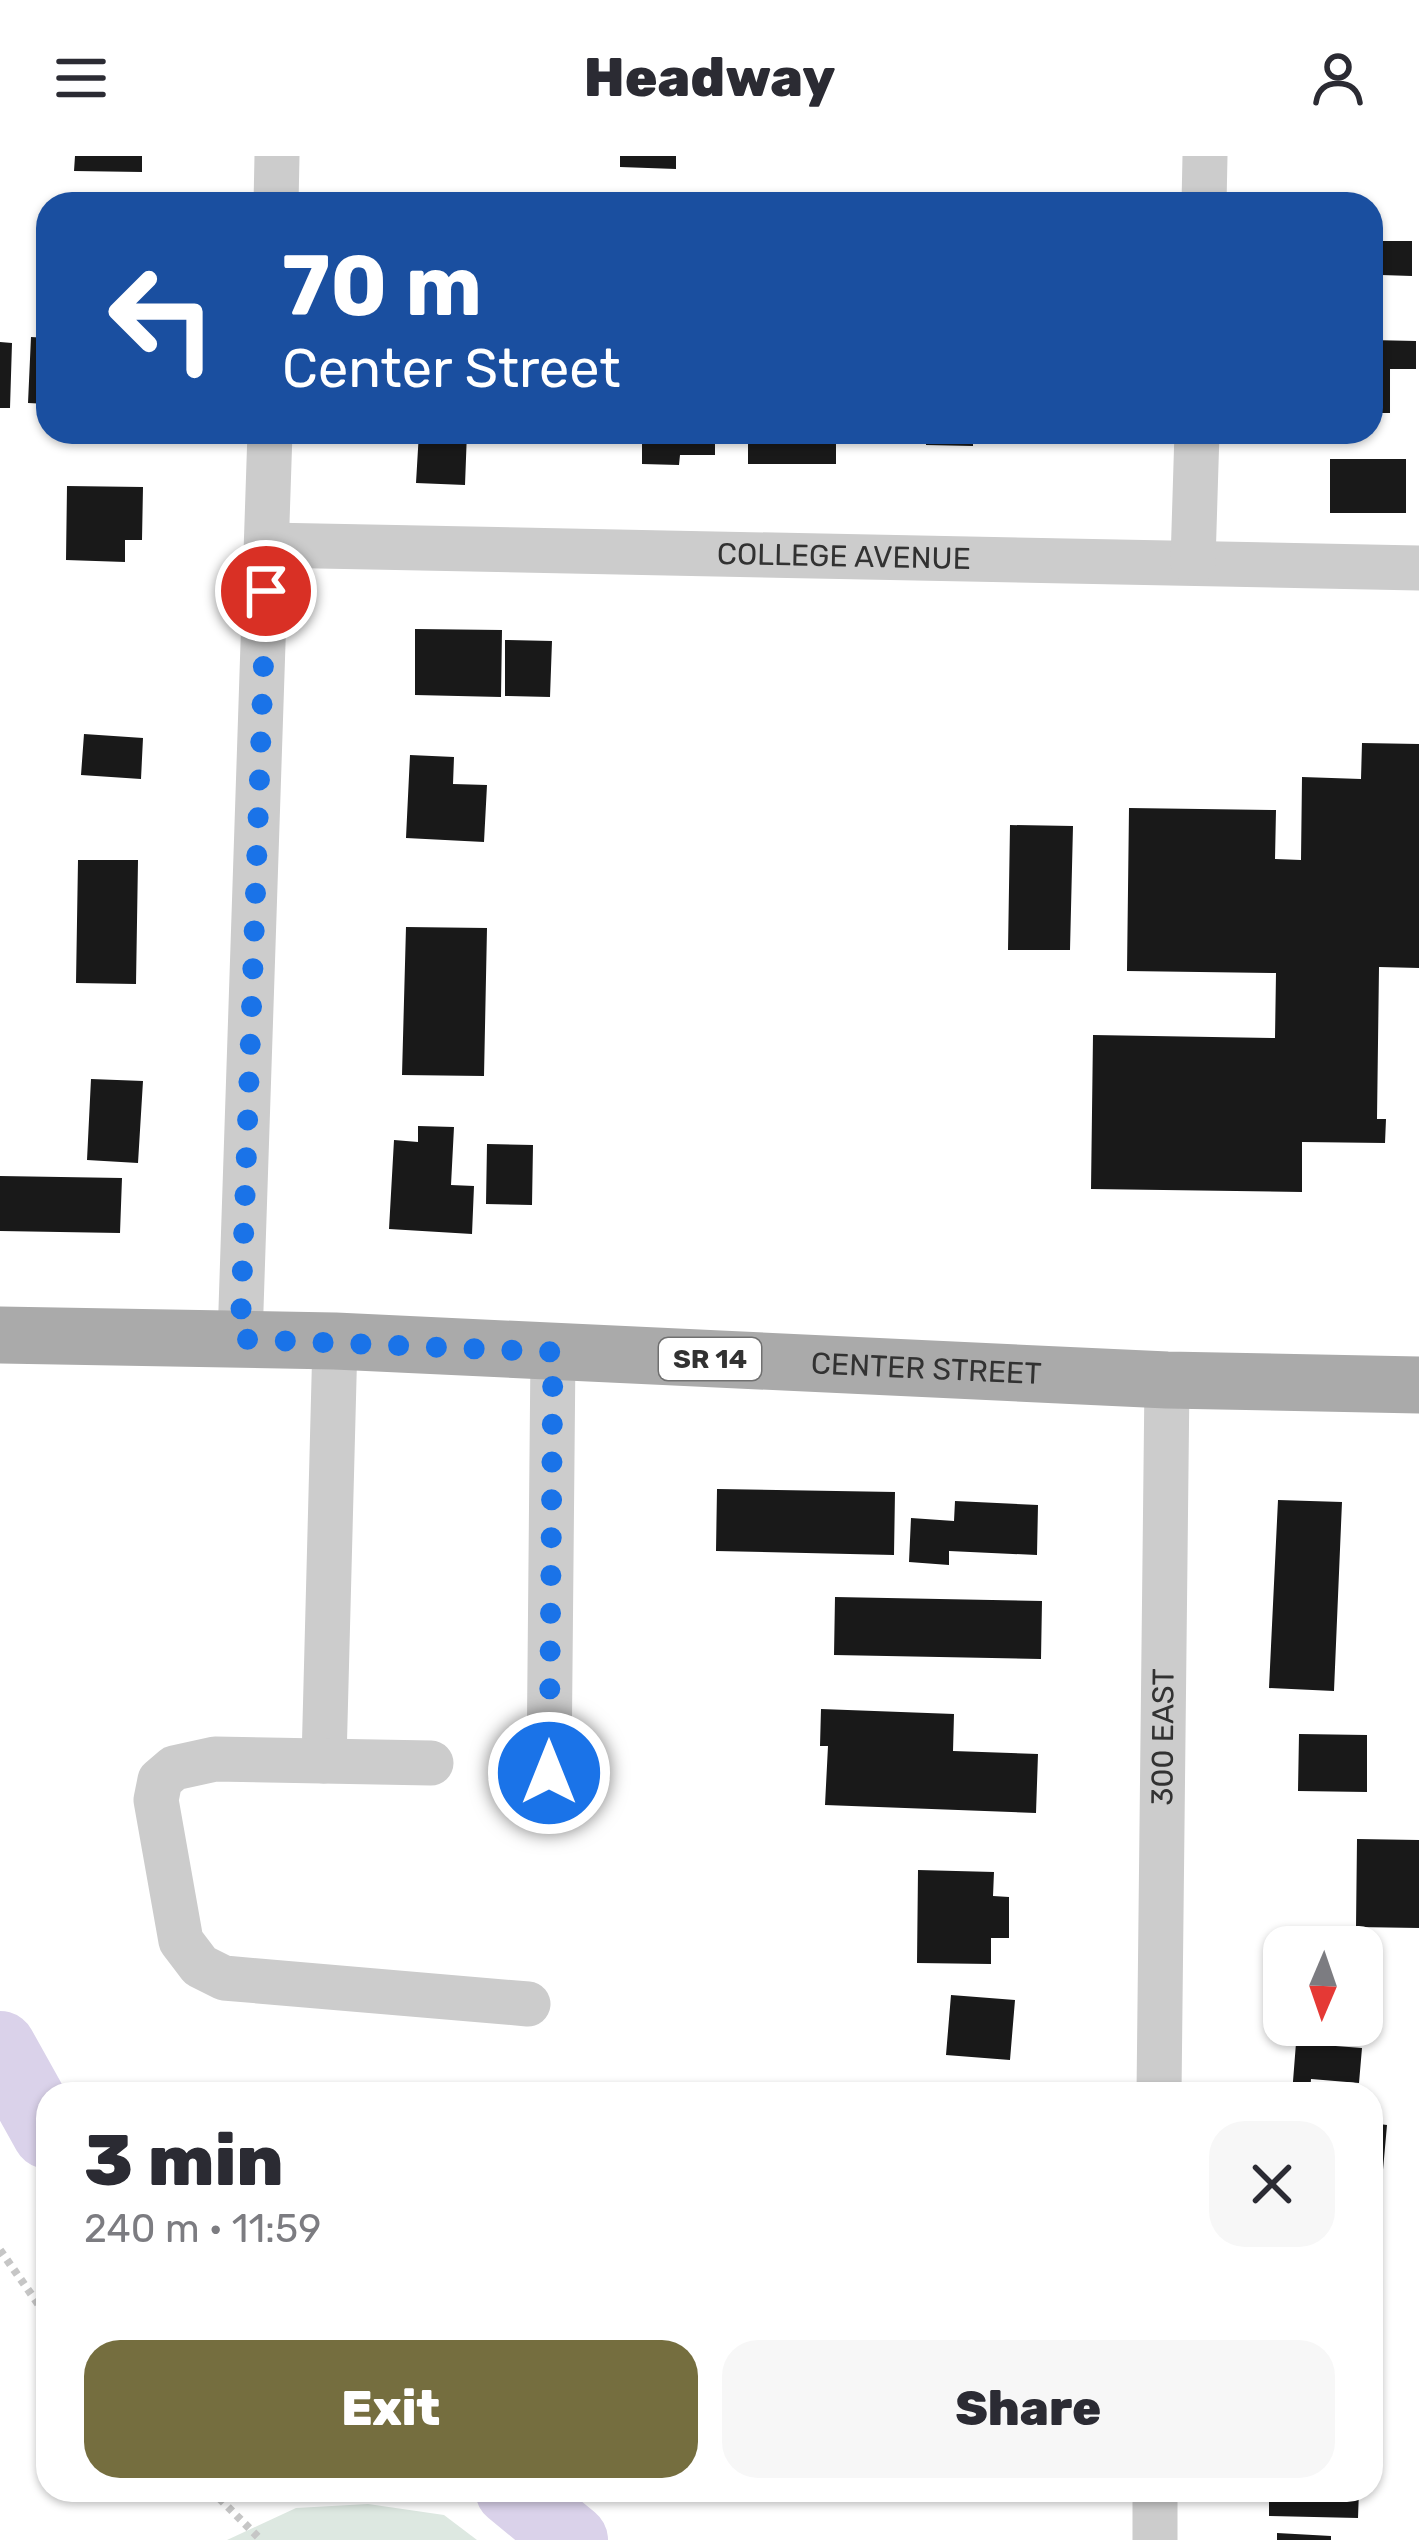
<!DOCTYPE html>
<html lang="en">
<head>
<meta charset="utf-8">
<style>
  body { margin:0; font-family:Rubik,sans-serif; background:#f7f7f7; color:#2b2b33; height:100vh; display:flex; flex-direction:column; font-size:45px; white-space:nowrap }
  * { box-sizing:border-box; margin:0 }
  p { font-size:39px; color:#7c7c81 }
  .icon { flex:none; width:66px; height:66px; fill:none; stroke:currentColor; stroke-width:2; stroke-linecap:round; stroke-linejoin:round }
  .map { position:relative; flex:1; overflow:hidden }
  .side { position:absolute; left:36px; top:1926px; width:1347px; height:420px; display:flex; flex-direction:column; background:#fff; border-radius:36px; box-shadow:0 3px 9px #0004 }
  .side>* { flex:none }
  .banner { position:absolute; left:36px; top:36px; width:1347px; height:252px; border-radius:36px; box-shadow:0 3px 9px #0004; background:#1a4fa0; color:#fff; overflow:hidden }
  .needle { width:78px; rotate:182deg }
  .tools { position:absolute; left:1263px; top:1770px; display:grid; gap:24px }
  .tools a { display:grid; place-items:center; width:120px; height:120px; border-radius:24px; background:#fff; box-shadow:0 3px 9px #0004; font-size:60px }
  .pin { position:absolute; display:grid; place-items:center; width:102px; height:102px; color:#fff; margin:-51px; border:6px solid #fff; border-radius:50%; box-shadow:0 3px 12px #0007 }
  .me { position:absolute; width:132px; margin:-66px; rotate:0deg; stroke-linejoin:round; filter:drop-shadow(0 0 9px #0008) }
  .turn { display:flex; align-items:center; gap:42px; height:252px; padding:0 48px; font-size:54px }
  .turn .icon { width:156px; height:156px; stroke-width:2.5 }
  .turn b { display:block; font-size:84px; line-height:102px }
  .round { display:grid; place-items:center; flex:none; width:126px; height:126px; border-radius:36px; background:#f7f7f7 }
  .summary { display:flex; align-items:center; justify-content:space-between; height:204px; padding:0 48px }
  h1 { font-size:72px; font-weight:800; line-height:90px }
  .action { display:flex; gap:24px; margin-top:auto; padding:24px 48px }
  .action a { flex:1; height:138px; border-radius:36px; background:#756e3f; color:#fff; font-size:48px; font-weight:800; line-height:138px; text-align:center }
  .action a+a { background:#f7f7f7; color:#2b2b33 }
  header { display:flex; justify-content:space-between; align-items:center; height:156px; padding:0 48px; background:#fff; font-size:54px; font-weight:800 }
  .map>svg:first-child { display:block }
</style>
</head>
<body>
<header><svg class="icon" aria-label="menu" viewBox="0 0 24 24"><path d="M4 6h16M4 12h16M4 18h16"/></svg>Headway<svg class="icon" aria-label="person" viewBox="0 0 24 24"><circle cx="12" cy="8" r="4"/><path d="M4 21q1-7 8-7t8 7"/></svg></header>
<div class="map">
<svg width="1419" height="2384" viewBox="0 0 1419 2384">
  <rect width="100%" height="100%" fill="#fff"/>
  <path fill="#dde8e1" d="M 368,2348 L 444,2359 L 477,2384 L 227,2384 L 296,2352 Z"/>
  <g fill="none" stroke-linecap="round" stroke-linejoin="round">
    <path stroke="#dad2ea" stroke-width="72" d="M 0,1891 L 48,1977
      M 511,2334 L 572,2384"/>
  </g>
  <path fill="#191919" d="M 75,0 L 142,0 L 142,16 L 74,15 Z
    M 620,0 L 676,0 L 676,13 L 620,11 Z
    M 1068,39 L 1068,48 L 942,48 L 942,40 Z
    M 1371,59 L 1379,59 L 1378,85 L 1412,85 L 1412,120 L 1381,119 L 1381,138 L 1371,138 Z
    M 31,181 L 48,182 L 48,248 L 28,247 Z
    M 1371,184 L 1416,185 L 1416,213 L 1390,213 L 1390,257 L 1371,257 Z
    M 0,186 L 12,187 L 10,252 L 0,252 Z
    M 419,276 L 467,276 L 465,329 L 416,327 Z
    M 642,276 L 715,276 L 715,299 L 680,299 L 679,309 L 642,308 Z
    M 748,276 L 836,276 L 836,308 L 748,308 Z
    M 926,276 L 973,276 L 973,290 L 926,289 Z
    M 1330,303 L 1406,303 L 1406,357 L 1330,357 Z
    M 67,330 L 143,331 L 142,384 L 125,384 L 125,406 L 66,404 Z
    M 415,473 L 502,474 L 501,541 L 415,539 Z
    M 505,484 L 552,485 L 550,541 L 505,540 Z
    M 84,578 L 143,582 L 141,623 L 81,619 Z
    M 1362,587 L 1419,588 L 1419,812 L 1379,811 L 1377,963 L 1386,963 L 1385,987 L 1302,986 L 1302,1036 L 1091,1033 L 1093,879 L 1275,882 L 1276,817 L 1127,815 L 1129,652 L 1276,654 L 1275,703 L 1301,704 L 1302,621 L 1361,623 Z
    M 410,599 L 454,601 L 453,628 L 487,629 L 484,686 L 406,682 Z
    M 1010,669 L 1073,670 L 1070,794 L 1008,794 Z
    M 78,704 L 138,704 L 136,828 L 76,827 Z
    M 406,771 L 487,772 L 484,920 L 402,919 Z
    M 91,923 L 143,925 L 138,1007 L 87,1004 Z
    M 418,970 L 454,971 L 451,1029 L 474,1030 L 472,1078 L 389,1073 L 394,984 L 418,986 Z
    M 487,988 L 533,989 L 532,1049 L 486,1048 Z
    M 0,1020 L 122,1022 L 120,1077 L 0,1075 Z
    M 717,1333 L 895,1336 L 894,1399 L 716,1395 Z
    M 1278,1344 L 1342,1346 L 1334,1535 L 1269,1532 Z
    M 955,1345 L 1038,1349 L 1037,1399 L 949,1395 L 949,1409 L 909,1406 L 911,1362 L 954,1365 Z
    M 835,1441 L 1042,1445 L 1041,1503 L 834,1499 Z
    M 821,1553 L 954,1558 L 953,1595 L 1038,1598 L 1036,1657 L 825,1649 L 828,1590 L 820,1590 Z
    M 1299,1578 L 1367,1579 L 1367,1636 L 1298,1635 Z
    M 1357,1683 L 1419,1684 L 1419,1772 L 1356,1771 Z
    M 918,1714 L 994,1716 L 993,1740 L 1009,1741 L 1009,1782 L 991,1782 L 991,1808 L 917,1807 Z
    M 951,1839 L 1015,1844 L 1010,1904 L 946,1899 Z
    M 1296,1887 L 1362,1892 L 1359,1927 L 1311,1923 L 1310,1938 L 1292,1938 Z
    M 1371,1967 L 1387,1969 L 1382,2025 L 1371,2024 Z
    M 1269,2334 L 1359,2334 L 1358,2362 L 1269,2360 Z
    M 1277,2377 L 1331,2380 L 1331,2384 L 1277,2384 Z"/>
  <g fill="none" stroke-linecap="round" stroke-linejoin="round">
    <path stroke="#c6c6c6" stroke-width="8" stroke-dasharray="6 6" stroke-linecap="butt" d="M 0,2094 L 48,2162
      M 211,2334 L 261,2384"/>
    <g stroke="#ccc" stroke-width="45">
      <path d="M 276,48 L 277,0"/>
      <path d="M 1204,48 L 1205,0"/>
      <path id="s1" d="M 268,389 L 1419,412"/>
      <path d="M 1193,406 L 1197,276"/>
      <path d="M 240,1183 L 270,276"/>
      <path d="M 324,1605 L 335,1185"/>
      <path d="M 431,1607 L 215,1603 L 174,1612 L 160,1624 L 156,1644 L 181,1785 L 200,1810 L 224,1822 L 528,1848"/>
      <path d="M 549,1617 L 553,1195"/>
      <path id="s2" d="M 1159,1938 L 1167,1224"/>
      <path d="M 1155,2384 L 1155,2334"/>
    </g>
    <path stroke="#aaa" stroke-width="57" id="s3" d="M 0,1179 L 335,1185 L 1167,1224 L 1419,1229"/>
  </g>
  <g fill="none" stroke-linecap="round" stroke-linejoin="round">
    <path stroke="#1a73e8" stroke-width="21" stroke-dasharray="0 37.8" d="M 266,435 L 240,1183 L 553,1196 L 549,1617"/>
  </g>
  <g text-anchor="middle" stroke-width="12" stroke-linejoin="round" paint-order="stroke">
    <rect fill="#fff" stroke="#707070" stroke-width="3" x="659" y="1182" width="102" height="42" rx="9"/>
    <g font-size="27" font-weight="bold" fill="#323232">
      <text x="710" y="1212">SR 14</text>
    </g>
    <g font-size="30" fill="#323232" stroke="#fff">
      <text dy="10" stroke="none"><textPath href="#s1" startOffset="576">COLLEGE AVENUE</textPath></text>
      <text dy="10" stroke="none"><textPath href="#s3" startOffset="927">CENTER STREET</textPath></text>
      <text dy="10" stroke="none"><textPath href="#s2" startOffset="357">300 EAST</textPath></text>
    </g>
  </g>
</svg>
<div class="tools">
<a><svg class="needle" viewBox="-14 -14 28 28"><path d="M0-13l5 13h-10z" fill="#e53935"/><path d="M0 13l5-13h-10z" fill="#7c7c81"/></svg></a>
</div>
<div class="pin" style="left:266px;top:435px;background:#d93025"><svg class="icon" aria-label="arrive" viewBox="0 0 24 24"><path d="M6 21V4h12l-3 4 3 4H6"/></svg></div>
<svg class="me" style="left:549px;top:1617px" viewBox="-20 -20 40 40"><circle r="17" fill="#1a73e8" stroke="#fff" stroke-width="3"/><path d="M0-11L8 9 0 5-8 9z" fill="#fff"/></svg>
<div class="banner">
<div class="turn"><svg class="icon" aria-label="left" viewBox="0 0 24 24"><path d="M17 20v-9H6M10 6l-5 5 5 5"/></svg><div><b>70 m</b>Center Street</div></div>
</div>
<section class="side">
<div class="summary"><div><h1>3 min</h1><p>240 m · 11:59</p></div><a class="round"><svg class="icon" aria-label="close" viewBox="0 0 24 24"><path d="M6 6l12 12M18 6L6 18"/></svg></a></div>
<div class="action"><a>Exit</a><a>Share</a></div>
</section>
</div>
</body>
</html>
